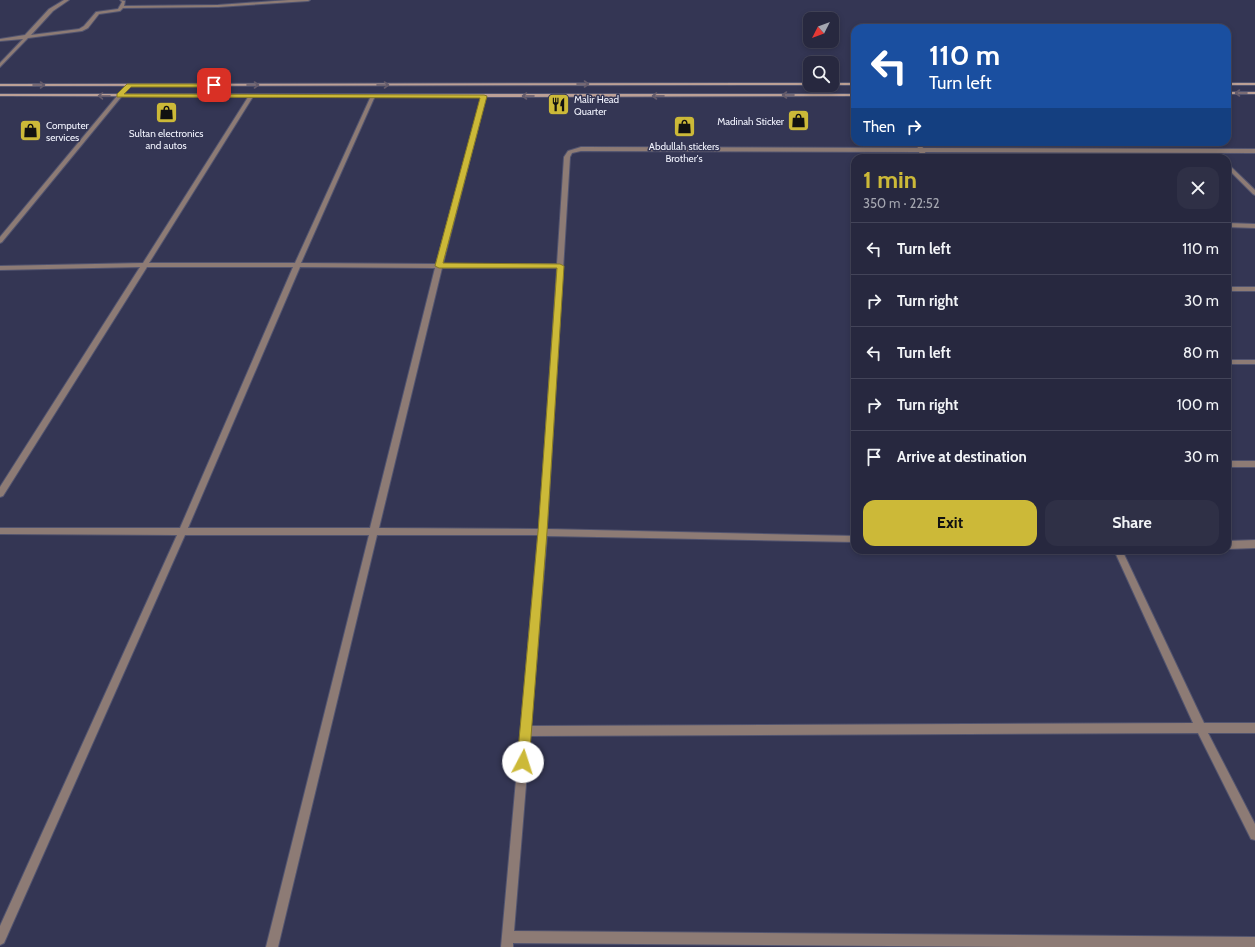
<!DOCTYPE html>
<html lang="en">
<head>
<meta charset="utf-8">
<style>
  body { margin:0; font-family:Cabin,sans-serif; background:#2f3046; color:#f1f3f6; height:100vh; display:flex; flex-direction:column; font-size:15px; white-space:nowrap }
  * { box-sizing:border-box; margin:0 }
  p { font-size:13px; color:#a4a6b0 }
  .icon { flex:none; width:22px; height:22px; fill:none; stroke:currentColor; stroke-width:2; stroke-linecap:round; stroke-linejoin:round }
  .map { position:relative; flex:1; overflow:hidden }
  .sheet { position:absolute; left:851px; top:154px; width:380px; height:400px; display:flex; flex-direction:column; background:#27283f; border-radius:12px; box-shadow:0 2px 6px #0003,0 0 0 1px #434459 }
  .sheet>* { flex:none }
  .guide { position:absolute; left:851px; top:24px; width:380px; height:122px; border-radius:12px; box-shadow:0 2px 6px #0003,0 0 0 1px #434459; background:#1a4fa0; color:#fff; overflow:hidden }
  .needle { width:26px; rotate:228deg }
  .tools { position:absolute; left:803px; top:12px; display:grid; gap:8px }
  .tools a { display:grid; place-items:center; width:36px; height:36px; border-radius:8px; background:#27283f; box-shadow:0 2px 6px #0003,0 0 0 1px #434459; font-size:20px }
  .pin { position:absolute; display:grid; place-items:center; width:34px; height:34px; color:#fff; margin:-17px; border-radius:8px; box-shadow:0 2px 6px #0006 }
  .me { position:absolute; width:44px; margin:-22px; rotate:5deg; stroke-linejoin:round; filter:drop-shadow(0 0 3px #0008) }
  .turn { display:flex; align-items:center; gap:14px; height:84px; padding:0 12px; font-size:18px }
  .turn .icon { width:52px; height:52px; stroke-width:2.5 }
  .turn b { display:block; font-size:28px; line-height:34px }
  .then { display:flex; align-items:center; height:38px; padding:0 12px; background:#0003; gap:8px; font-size:15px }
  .round { display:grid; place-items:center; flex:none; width:42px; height:42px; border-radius:12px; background:#2f3046 }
  .head { display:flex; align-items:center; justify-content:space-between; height:68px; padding:0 12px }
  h1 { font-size:24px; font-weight:800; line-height:30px; color:#ccb938 }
  .action { display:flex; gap:8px; margin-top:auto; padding:8px 12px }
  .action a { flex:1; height:46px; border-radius:12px; background:#ccb938; color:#111; font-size:16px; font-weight:800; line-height:46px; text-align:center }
  .action a+a { background:#2f3046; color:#f1f3f6 }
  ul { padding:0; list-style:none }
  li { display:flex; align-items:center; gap:12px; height:52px; padding:0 12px; border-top:1px solid #434459 }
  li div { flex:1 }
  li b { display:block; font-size:15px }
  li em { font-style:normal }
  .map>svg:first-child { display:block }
</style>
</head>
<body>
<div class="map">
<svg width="1255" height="947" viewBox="0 0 1255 947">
  <rect width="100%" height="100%" fill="#343654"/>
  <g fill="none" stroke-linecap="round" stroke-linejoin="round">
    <defs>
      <path id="minor" d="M 64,0 L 69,0 L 53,11 L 31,35 L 79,29 L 84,26 L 96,12 L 118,9 L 122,2 L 120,0 L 125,1 L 124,6 L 218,5 L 289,0 L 310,0 L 308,1 L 218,7 L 123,8 L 120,11 L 99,14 L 88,28 L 82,31 L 28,38 L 0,67 L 0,63 L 23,39 L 0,41 L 0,39 L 25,35 L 49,9 Z
        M 127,84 L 131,85 L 2,242 L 0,243 L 0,237 Z
        M 250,94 L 254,95 L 149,263 L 295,263 L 371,96 L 373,95 L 375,96 L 301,263 L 436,264 L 482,96 L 484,95 L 486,96 L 443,264 L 557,264 L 564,157 L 568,151 L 581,147 L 918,148 L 914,142 L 920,142 L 923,148 L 1255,149 L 1255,153 L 925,152 L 928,158 L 922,158 L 919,152 L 581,151 L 572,153 L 570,157 L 547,529 L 855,536 L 855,542 L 547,536 L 531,726 L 1193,723 L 1114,550 L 1122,550 L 1204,723 L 1255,723 L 1255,733 L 1208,733 L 1255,824 L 1255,840 L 1251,839 L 1198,733 L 530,736 L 514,931 L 1255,937 L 1255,947 L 1020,947 L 513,943 L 513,947 L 501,947 L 538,535 L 377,535 L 278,947 L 266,947 L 369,535 L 185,535 L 4,943 L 0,945 L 0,926 L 177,535 L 0,534 L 0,528 L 180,528 L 293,267 L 147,267 L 3,496 L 0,497 L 0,487 L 140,267 L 0,270 L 0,266 L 143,263 ZM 300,267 L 435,268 L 370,528 L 188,528 ZM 442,268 L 557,268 L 539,529 L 379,528 Z
        M 1227,163 L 1255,190 L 1255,195 L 1253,194 L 1227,168 Z
        M 1227,223 L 1255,224 L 1255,228 L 1227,227 Z
        M 1227,287 L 1255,287 L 1255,291 L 1227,291 Z
        M 1227,360 L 1255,360 L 1255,364 L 1227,364 Z
        M 1227,461 L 1255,461 L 1255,467 L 1227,467 Z
        M 1255,540 L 1255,548 L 1227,549 L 1227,541 Z"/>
      <path id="secondary" d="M 810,83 L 810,85 L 812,85 L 0,86 L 0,84 Z
        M 832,83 L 855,83 L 855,85 L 830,85 L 832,85 Z
        M 1227,83 L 1255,83 L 1255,85 L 1227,85 Z
        M 1227,92 L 1255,92 L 1255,94 L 1227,94 Z
        M 0,94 L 855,94 L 855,96 L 484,97 L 0,96 Z"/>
    </defs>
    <use href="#minor" stroke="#52546f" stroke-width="2"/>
    <use href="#secondary" stroke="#52546f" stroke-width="2"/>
    <use href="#minor" fill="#8d7b75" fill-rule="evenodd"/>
    <use href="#secondary" fill="#bca096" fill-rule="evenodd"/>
  </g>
  <defs><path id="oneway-shaft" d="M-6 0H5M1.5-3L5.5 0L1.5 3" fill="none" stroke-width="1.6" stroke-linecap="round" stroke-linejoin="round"/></defs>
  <g stroke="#645b6b">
    <use href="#oneway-shaft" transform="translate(583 84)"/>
    <use href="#oneway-shaft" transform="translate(39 85)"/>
    <use href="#oneway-shaft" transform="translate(253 85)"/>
    <use href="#oneway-shaft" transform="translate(383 85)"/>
    <use href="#oneway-shaft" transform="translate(1241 93) rotate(180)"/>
    <use href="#oneway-shaft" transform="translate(788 95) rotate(180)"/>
    <use href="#oneway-shaft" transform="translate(104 96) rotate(-179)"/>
    <use href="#oneway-shaft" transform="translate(528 96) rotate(180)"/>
    <use href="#oneway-shaft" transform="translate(658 96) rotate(180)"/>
  </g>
  <path fill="#ccb938" stroke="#857824" d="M 127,84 L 214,84 L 217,85 L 214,87 L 131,87 L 124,94 L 484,95 L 487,96 L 443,263 L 560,264 L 564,266 L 547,532 L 529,762 L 527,766 L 523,768 L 519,766 L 517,762 L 538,532 L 557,268 L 439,268 L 435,266 L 480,98 L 117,97 L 117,94 Z"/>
  <defs>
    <symbol id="restaurant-square" viewBox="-11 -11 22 22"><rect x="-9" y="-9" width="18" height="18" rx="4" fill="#ccb938" stroke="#343654"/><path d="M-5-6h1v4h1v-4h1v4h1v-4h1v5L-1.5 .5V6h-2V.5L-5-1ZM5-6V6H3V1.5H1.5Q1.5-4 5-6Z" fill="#111"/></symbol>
    <symbol id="shop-square" viewBox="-11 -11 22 22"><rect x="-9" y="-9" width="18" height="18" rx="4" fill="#ccb938" stroke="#343654"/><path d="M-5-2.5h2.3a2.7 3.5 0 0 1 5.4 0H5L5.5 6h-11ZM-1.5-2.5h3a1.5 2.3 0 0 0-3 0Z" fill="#111"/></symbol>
  </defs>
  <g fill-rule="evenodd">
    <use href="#restaurant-square" x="546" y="92" width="25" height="25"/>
    <use href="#shop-square" x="154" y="100" width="25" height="25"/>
    <use href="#shop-square" x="786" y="108" width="25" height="25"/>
    <use href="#shop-square" x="672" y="114" width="25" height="25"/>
    <use href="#shop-square" x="18" y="118" width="25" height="25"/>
  </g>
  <g text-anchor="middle" stroke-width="3" stroke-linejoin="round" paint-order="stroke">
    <g font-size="10" fill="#f0f2fd" stroke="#343654" text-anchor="start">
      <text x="574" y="103">Malir Head<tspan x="574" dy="12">Quarter</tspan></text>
      <text x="784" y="125" text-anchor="end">Madinah Sticker</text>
      <text x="46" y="129">Computer<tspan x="46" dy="12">services</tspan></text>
      <text x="166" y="137" text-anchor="middle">Sultan electronics<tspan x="166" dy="12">and autos</tspan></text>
      <text x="684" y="150" text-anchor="middle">Abdullah stickers<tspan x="684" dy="12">Brother's</tspan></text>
    </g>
  </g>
</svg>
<div class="tools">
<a><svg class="needle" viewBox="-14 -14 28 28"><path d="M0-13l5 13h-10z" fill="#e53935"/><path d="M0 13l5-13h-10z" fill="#a4a6b0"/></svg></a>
<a><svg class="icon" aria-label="search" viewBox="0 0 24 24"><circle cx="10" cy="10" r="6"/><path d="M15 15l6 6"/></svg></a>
</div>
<div class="pin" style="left:214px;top:85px;background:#d93025"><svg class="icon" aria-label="arrive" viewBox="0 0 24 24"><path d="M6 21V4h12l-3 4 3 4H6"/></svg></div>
<svg class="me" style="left:523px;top:762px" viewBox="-20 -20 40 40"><circle r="19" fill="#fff"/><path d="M0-13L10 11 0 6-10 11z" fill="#ccb938"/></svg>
<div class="guide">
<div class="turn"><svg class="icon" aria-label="left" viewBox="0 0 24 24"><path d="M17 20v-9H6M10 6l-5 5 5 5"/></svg><div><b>110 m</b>Turn left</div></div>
<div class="then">Then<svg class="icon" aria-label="right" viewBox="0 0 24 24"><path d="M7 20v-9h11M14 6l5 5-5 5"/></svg></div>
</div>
<section class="sheet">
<div class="head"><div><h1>1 min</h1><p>350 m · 22:52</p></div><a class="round"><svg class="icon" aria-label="close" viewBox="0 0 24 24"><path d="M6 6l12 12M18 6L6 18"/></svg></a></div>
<ul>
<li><svg class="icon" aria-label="left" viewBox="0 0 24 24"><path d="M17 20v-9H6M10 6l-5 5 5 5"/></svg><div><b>Turn left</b></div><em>110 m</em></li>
<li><svg class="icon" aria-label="right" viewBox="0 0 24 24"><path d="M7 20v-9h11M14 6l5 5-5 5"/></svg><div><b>Turn right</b></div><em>30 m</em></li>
<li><svg class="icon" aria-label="left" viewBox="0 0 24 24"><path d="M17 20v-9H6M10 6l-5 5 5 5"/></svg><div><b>Turn left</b></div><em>80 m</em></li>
<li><svg class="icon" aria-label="right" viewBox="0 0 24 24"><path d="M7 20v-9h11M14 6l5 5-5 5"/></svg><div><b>Turn right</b></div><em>100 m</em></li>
<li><svg class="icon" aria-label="arrive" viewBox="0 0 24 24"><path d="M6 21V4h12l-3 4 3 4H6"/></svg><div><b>Arrive at destination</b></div><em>30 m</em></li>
</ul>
<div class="action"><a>Exit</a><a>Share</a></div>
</section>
</div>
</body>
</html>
